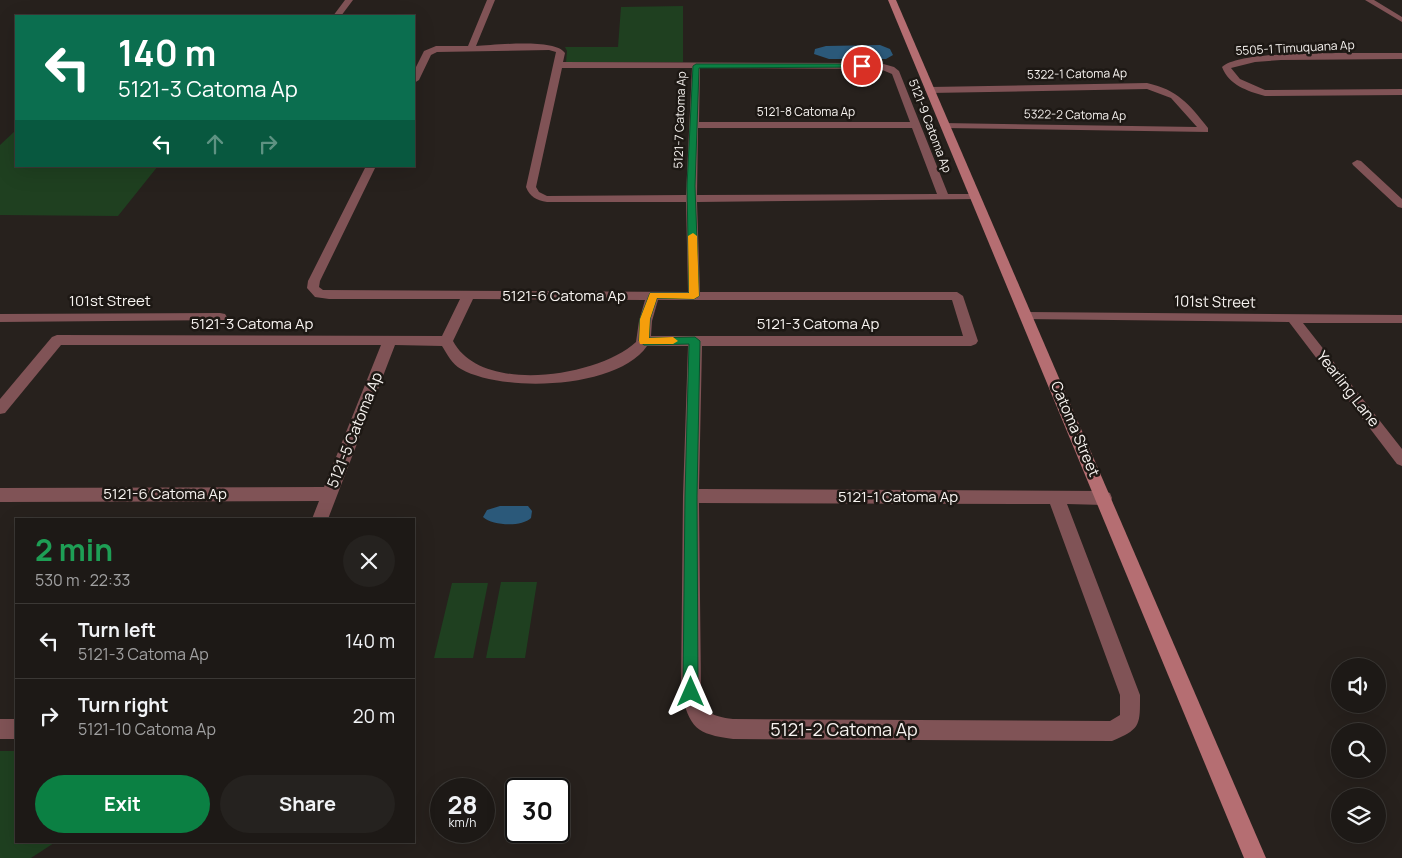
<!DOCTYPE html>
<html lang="en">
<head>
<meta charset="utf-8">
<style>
  body { margin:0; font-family:Manrope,sans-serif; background:#25221f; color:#f1f3f6; height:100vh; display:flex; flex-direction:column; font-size:19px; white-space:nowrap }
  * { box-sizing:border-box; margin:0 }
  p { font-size:16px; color:#a0a0a1 }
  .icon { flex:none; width:28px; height:28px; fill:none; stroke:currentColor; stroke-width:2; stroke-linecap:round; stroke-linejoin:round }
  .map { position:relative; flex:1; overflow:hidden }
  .side { position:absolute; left:15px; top:518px; width:400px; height:325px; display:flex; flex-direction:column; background:#1d1916; border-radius:0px; box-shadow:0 5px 20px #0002,0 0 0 1px #3b3835 }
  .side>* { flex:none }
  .hud { position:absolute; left:15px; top:15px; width:400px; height:152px; border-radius:0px; box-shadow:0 5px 20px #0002,0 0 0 1px #3b3835; background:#0b6e4f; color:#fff; overflow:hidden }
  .fabs { position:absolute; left:1331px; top:658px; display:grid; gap:10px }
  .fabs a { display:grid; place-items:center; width:55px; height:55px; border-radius:50%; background:#1d1916; box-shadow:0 5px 20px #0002,0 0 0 1px #3b3835; font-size:25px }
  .speed { position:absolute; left:430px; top:778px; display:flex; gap:10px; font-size:25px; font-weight:700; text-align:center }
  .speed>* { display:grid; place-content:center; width:65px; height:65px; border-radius:50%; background:#1d1916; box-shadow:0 5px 20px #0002,0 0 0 1px #3b3835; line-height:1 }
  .speed small { font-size:12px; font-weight:400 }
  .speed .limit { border:2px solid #111; border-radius:8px; background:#fff; color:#111 }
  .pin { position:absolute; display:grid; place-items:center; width:42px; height:42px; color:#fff; margin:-21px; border:2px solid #fff; border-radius:50%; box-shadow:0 1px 5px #0007 }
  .me { position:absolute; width:55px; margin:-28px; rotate:0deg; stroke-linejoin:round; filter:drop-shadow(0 0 4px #0008) }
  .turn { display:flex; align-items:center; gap:18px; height:105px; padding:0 20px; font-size:22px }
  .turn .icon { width:65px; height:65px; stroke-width:2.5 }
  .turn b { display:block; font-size:35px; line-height:42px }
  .lanes { display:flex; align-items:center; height:48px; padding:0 20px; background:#0003; justify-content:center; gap:25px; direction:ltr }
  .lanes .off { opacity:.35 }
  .round { display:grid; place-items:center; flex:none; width:52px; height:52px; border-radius:26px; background:#25221f }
  .overview { display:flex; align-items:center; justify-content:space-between; height:85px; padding:0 20px }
  h1 { font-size:30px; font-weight:700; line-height:38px; color:#1e9e55 }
  .cta { display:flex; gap:10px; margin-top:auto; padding:10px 20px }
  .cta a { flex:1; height:58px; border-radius:30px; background:#0b8043; color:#fff; font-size:20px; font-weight:700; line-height:58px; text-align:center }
  .cta a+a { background:#25221f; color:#f1f3f6 }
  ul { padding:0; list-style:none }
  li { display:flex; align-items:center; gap:15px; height:75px; padding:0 20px; border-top:1px solid #3b3835 }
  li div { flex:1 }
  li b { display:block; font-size:19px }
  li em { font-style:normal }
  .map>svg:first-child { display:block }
</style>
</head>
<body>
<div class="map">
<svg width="1402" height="858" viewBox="0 0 1402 858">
  <rect width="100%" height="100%" fill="#27211d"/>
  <path fill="#1f4020" d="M 683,6 L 683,62 L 566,62 L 567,51 L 565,47 L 618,47 L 621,7 Z
    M 16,130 L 16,166 L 158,166 L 118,216 L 0,215 L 0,145 Z
    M 501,582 L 537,582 L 525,658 L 486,658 Z
    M 452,583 L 488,583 L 473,658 L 434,658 Z
    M 0,751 L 16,751 L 16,841 L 57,841 L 31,858 L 0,858 Z"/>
  <path fill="#2b597a" d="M 880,45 L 890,49 L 893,55 L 886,59 L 829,59 L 814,54 L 815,49 L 826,46 Z
    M 500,506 L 528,506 L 532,511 L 531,518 C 522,527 493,526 483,517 L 487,510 Z"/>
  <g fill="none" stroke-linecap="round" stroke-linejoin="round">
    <path fill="#805356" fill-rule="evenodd" d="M 345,0 L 353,0 L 341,16 L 333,16 Z
      M 487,0 L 495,0 L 476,46 C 495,45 555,38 565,53 L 563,62 L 880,63 L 894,67 L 899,71 L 948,194 L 975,194 L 981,197 L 979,199 L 697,202 L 700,292 L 957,292 L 963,296 L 978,341 L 976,344 L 971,346 L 702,346 L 699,489 L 1104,491 L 1110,493 L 1112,498 L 1110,503 L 1104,505 L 1067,504 L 1140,695 C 1140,725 1141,729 1112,741 L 733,739 C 696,734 690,728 681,692 L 683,496 L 688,346 L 647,346 C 618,389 503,393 461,369 C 452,364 447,354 442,346 L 395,345 L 328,519 L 312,519 L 319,501 L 0,502 L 0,488 L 324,487 L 381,345 L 61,345 L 5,413 L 0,414 L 0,399 L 52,337 L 57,335 L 442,336 L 460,299 L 329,299 L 315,297 L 307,288 L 308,281 L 366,166 L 376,166 L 320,281 L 319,287 L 323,290 L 688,292 L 686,202 L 547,202 C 536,200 530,197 526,187 L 556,52 L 549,50 L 437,52 L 431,55 L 419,80 L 414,83 L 414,71 L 424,51 L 436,46 L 468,46 ZM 562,68 L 692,68 L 686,195 L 547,196 L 539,192 L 536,187 ZM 700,68 L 880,69 L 892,74 L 910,122 L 699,122 ZM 698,128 L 912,128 L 937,194 L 697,195 ZM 473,299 L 645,300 L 639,321 L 636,342 C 598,377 481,395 453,341 ZM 658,300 L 952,300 L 963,336 L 651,336 L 652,321 ZM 699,503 L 1050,504 L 1120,695 L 1120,715 L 1110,721 L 733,719 C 711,716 706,714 701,692 Z
      M 1365,0 L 1374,0 L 1402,17 L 1402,22 Z
      M 1338,53 L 1402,53 L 1402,59 L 1281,60 L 1255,62 L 1231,68 L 1240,79 L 1265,90 L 1402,89 L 1402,95 L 1265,96 C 1247,91 1229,85 1222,67 C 1239,52 1313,54 1338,53 Z
      M 1147,83 C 1178,90 1189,104 1208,128 L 1208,132 L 945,128 L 940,125 L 942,123 L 1197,127 L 1171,98 L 1147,89 L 930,93 L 925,90 L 930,87 Z
      M 1357,160 L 1361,161 L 1402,199 L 1402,208 L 1398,207 L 1353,165 L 1352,163 Z
      M 1027,312 L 1402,315 L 1402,323 L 1303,323 L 1402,449 L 1402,466 L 1397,464 L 1289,322 L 1022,319 L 1020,316 Z
      M 220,313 L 225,314 L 227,317 L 225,320 L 0,322 L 0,314 Z
      M 0,719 L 16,719 L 16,739 L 0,739 Z"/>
    <path fill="#b56e72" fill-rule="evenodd" d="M 888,0 L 896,0 L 1266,858 L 1244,858 Z"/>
  </g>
  <path fill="#0b8043" stroke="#07532c" d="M 862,64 L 864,65 L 864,67 L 699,68 L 695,186 L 699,296 L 694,299 L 657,298 L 650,319 L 649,338 L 695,337 L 700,341 L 697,496 L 698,692 L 696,697 L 691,700 L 686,697 L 683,692 L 685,496 L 689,344 L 644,345 L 639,341 L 640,319 L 650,293 L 689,293 L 687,186 L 693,66 L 696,64 Z"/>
  <path fill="#f59e0b" d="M 693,233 L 697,236 L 699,296 L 694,299 L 657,298 L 650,319 L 649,338 L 673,337 L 678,341 L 673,344 L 640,344 L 639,341 L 640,319 L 650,293 L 689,293 L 688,236 Z"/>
  <g text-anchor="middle" stroke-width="5" stroke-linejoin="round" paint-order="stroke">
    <g font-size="12" fill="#f8f4f1" stroke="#1d1814">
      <text transform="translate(1295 48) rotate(-3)" y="4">5505-1 Timuquana Ap</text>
      <text transform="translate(1077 74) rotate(-1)" y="4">5322-1 Catoma Ap</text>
      <text x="806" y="116">5121-8 Catoma Ap</text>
      <text transform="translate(1075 115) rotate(1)" y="4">5322-2 Catoma Ap</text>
      <text transform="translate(680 120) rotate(-88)" y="4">5121-7 Catoma Ap</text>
      <text transform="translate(930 126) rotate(69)" y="4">5121-9 Catoma Ap</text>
    </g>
    <g font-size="15" fill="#f8f4f1" stroke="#1d1814">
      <text x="564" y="301">5121-6 Catoma Ap</text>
      <text x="110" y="306">101st Street</text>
      <text transform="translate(1215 302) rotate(1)" y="5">101st Street</text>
      <text x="252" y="329">5121-3 Catoma Ap</text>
      <text x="818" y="329">5121-3 Catoma Ap</text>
      <text transform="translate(1348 389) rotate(52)" y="5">Yearling Lane</text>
      <text transform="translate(1075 429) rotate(67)" y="5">Catoma Street</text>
      <text transform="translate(355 430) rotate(-68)" y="5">5121-5 Catoma Ap</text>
      <text x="165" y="499">5121-6 Catoma Ap</text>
      <text x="898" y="502">5121-1 Catoma Ap</text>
    </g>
    <g font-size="18" fill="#f8f4f1" stroke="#1d1814">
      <text x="844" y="736">5121-2 Catoma Ap</text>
    </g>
  </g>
</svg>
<div class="fabs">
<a><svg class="icon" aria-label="sound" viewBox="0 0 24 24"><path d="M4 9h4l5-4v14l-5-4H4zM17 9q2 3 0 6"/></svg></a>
<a><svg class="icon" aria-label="search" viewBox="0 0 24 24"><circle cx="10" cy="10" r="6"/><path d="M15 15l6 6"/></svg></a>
<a><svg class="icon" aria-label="layers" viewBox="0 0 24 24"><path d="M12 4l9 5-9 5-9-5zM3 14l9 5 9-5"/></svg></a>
</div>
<div class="speed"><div>28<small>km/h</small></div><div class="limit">30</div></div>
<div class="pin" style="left:862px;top:66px;background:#d93025"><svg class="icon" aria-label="arrive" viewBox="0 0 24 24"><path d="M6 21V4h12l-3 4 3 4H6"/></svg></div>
<svg class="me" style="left:691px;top:692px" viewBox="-20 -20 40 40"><path d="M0-17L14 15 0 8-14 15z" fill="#0b8043" stroke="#fff" stroke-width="4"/></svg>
<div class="hud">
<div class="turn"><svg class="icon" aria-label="left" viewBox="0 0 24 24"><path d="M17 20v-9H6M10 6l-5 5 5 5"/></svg><div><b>140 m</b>5121-3 Catoma Ap</div></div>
<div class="lanes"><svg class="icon" aria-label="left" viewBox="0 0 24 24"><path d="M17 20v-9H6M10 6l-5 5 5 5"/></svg><svg class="icon off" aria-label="ahead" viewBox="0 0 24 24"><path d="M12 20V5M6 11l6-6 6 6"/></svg><svg class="icon off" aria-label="right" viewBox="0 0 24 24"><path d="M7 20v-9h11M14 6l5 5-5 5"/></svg></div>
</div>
<section class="side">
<div class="overview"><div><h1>2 min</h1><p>530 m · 22:33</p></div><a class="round"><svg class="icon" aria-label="close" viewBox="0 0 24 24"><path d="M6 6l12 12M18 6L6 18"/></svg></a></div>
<ul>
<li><svg class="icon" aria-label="left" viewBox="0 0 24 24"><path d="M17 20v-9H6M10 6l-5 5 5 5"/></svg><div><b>Turn left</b><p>5121-3 Catoma Ap</p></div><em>140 m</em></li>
<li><svg class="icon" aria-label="right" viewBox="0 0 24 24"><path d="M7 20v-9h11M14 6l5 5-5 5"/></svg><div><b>Turn right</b><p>5121-10 Catoma Ap</p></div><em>20 m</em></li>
</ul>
<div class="cta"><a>Exit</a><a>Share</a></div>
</section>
</div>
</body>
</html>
